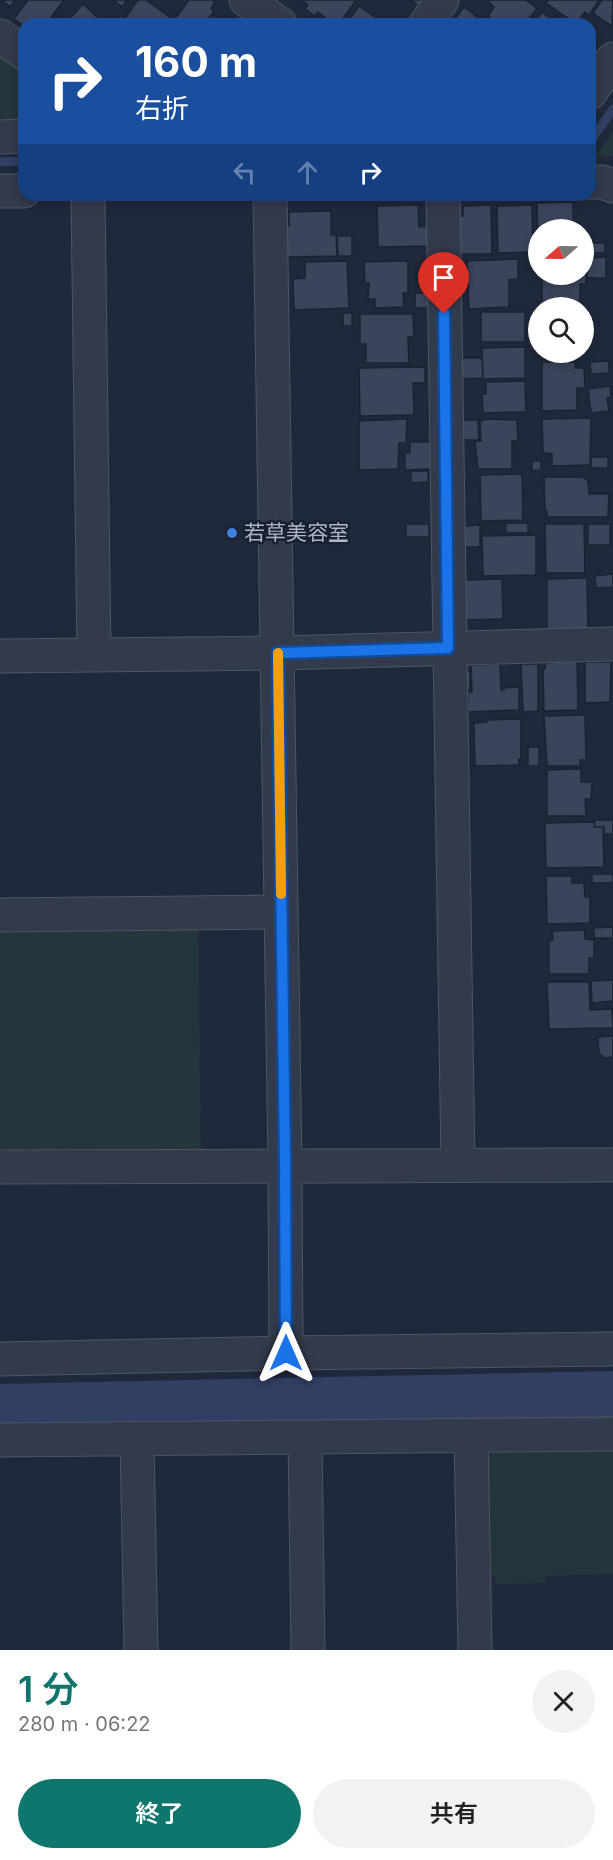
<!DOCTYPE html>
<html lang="ja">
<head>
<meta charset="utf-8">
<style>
  body { margin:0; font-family:Inter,"Noto Sans JP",sans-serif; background:#f2f2f2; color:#222; height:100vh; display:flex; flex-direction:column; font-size:22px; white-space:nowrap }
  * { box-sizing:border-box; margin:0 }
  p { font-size:20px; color:#767676 }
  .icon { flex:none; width:33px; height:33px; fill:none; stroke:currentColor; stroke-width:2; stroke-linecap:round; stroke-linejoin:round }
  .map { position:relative; height:1650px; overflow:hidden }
  .sheet { display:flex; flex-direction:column; background:#fff; flex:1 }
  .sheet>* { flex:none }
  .top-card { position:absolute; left:18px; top:18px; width:578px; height:183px; border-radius:18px; box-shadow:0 3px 9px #0003; background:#1a4fa0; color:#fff; overflow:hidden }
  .needle { width:39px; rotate:250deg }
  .buttons { position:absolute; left:528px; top:219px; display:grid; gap:12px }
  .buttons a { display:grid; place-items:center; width:66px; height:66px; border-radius:50%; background:#fff; box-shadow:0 3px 9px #0003; font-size:30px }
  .pin { position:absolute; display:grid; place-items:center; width:51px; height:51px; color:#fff; margin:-62px -26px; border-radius:50% 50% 50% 0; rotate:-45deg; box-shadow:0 0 6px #0007 }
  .pin .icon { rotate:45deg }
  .me { position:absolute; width:66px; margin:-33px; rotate:0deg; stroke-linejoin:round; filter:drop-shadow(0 0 4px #0008) }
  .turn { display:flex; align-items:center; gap:21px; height:126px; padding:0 18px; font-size:27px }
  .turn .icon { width:78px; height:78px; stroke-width:2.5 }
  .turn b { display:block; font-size:42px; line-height:51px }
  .lanes { display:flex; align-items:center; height:57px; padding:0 18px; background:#0003; justify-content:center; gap:30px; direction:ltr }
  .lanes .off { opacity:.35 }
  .round { display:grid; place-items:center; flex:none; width:63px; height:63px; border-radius:32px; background:#f2f2f2 }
  .headline { display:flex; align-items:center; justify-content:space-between; height:102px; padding:0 18px }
  h1 { font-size:36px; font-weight:600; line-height:45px; color:#0f766e }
  .action { display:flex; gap:12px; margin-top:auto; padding:12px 18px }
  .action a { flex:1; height:69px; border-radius:36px; background:#0f766e; color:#fff; font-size:24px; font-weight:600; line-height:69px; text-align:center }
  .action a+a { background:#f2f2f2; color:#222 }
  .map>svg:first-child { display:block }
</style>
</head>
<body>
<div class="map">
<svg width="613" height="1650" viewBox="0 0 613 1650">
  <rect width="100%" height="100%" fill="#20283b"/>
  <path fill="#22363c" d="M 0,54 L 24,71 L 24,120 L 0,122 Z
    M 613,131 L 613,156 L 595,157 Z
    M 198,921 L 201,1153 L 0,1155 L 0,923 Z
    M 613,1445 L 613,1574 L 545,1576 L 545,1583 L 496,1584 L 495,1577 L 488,1576 L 485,1464 L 495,1446 Z"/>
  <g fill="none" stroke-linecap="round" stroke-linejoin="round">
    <path stroke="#303f62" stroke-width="9" d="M 590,142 L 613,109
      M 0,162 L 24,161"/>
    <path stroke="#303f62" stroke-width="54" d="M 0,1411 L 613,1398"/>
  </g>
  <path fill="#3b445b" stroke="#1b2232" stroke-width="1.5" d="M 2,0 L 15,0 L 10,7 Z
    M 28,0 L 64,0 L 46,24 L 24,24 L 24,26 L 14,19 Z
    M 113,0 L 133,0 L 131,3 L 127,0 L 122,7 Z
    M 138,0 L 146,0 L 170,17 L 165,24 L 121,24 Z
    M 189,0 L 212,0 L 215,2 L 211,8 L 214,11 L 205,24 L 171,24 Z
    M 301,0 L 353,0 L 355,2 L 339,24 L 334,24 L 318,12 L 315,16 L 305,9 L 308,5 Z
    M 410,0 L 425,0 L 420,7 Z
    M 487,0 L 526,0 L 537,8 L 525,24 L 499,24 L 488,16 L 494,7 Z
    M 548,0 L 599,0 L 589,15 L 585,12 L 576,24 L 546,3 Z
    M 602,0 L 613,0 L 612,26 L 593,13 Z
    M 83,4 L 104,24 L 65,24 Z
    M 359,6 L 384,24 L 346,24 Z
    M 464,7 L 486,24 L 451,24 Z
    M 542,12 L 559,24 L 533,24 Z
    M 590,39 L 597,44 L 590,55 Z
    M 573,202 L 573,230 L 538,230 L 538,252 L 537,203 Z
    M 418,205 L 419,227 L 428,226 L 428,246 L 378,247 L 377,206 Z
    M 491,205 L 492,254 L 459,254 L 458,216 L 463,216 L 463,206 Z
    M 532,205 L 533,252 L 498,253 L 497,206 Z
    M 331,211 L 331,235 L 336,234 L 337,256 L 286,257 L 285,226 L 289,226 L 289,212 Z
    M 337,236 L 352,236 L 352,256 L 338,256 Z
    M 587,243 L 605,243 L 605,253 L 587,253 Z
    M 606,257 L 606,278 L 587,278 L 587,258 Z
    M 518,259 L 518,279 L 509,280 L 509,307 L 469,309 L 467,261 Z
    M 586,260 L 586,284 L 580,284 L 580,305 L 542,306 L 542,274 L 584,274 L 584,261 Z
    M 347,261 L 349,308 L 294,310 L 293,279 L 305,278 L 305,262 Z
    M 408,261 L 408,293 L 403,293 L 404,307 L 375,308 L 375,299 L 368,299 L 369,283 L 365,283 L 364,262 Z
    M 415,293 L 429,293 L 430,308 L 415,308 Z
    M 481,312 L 525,312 L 525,342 L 481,342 Z
    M 343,313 L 352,313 L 352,326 L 343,326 Z
    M 360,314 L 413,314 L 414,337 L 408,337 L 409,363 L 366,363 L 366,344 L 360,344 Z
    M 525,347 L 525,378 L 483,379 L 482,348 Z
    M 543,352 L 579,352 L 579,356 L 543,356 Z
    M 459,358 L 482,358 L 483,378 L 460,379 Z
    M 609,361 L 609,373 L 591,374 L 590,362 Z
    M 542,362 L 575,362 L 575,368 L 584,368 L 585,388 L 577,388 L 577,410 L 542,411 Z
    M 425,367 L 425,383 L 413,383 L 414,415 L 360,416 L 359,368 Z
    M 525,381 L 526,412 L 483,413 L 482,394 L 486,394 L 486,382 Z
    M 610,386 L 611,397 L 607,398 L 609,411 L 591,413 L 588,389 Z
    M 591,418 L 590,465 L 552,466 L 552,454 L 543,453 L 542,419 Z
    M 407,419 L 406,443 L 399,443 L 398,469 L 359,470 L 359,421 Z
    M 487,419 L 517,420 L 518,441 L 512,441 L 512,469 L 478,469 L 475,441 L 481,441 L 480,421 Z
    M 461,420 L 478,420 L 479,440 L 462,440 Z
    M 410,442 L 432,442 L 432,469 L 405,470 L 405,453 L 410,453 Z
    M 591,457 L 608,457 L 608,468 L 591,468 Z
    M 532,461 L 541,461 L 541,470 L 532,471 Z
    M 411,471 L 428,471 L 428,482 L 411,483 Z
    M 522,474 L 523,520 L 481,521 L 480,475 Z
    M 544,477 L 582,477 L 588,481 L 589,494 L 609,494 L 608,517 L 547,517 L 547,511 L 545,511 Z
    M 506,523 L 528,523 L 528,533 L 506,533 Z
    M 406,524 L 429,524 L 429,537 L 406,537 Z
    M 545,524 L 584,524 L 585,573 L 546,573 Z
    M 588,524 L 610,524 L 610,545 L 588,545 Z
    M 480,525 L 480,547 L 464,547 L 463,526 Z
    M 536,535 L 536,575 L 483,576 L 482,536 Z
    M 613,574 L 613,587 L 596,588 L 595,576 Z
    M 587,578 L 588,629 L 547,630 L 547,579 Z
    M 502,579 L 503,619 L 465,620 L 465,580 Z
    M 577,661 L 578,710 L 544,711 L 543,669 L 545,669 L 546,663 Z
    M 585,662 L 611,662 L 610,702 L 585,703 Z
    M 500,664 L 501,690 L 504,690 L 504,688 L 519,687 L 519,710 L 468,712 L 468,692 L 472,692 L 471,665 Z
    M 521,664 L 538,664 L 538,711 L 523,712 Z
    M 463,671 L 470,671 L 470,690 L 463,690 Z
    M 585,715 L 586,760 L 580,760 L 580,766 L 547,766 L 544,716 Z
    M 521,719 L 521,759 L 519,759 L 519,765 L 475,766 L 474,723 L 487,722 L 487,720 Z
    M 528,747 L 539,747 L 539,766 L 528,766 Z
    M 581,769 L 581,782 L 592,782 L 591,799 L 585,799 L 586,816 L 547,816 L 547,770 Z
    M 594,820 L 613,820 L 613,834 L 604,834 L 604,827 L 595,827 Z
    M 594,822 L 594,827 L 603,827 L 604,867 L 546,868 L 545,823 Z
    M 592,874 L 613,874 L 613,883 L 592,883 Z
    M 546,876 L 572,876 L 572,883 L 584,883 L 585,897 L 590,897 L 590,923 L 547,924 Z
    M 613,927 L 613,938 L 594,938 L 594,928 Z
    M 585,930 L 585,939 L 594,940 L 594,958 L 589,958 L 589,974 L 549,974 L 549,941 L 553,940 L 552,931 Z
    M 613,980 L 613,1001 L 592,1003 L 591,981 Z
    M 547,982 L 589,982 L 590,1010 L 612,1009 L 613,1028 L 549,1029 Z
    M 613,1036 L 613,1057 L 602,1058 L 602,1055 L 599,1055 L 598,1037 Z"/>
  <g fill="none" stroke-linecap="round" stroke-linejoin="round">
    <defs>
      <path id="minor" d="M 246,0 L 280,24
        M 426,24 L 442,0
        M 0,36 L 24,53
        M 590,93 L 613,59
        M 0,137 L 24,136
        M 590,182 L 602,182 L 613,186
        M 0,191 L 24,191
        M 88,195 L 94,655
        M 270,195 L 285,1165 L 286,1353
        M 443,195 L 458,1165
        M 0,656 L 278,653 L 613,644
        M 0,915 L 281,912
        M 0,1167 L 613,1165
        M 0,1359 L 286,1353 L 613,1349
        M 471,1436 L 475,1650
        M 305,1437 L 308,1650
        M 137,1439 L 141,1650
        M 0,1440 L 613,1434"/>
    </defs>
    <use href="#minor" stroke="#4e5566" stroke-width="35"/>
    <use href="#minor" stroke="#333a4b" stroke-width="33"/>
  </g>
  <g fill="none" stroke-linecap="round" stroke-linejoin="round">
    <defs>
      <path id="route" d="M 286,1353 L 285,1165 L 278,653 L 448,648 L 444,314"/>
    </defs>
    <use href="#route" stroke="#114b97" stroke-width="15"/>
    <use href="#route" stroke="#1a73e8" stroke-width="10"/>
    <path stroke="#f59e0b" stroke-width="10" d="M 278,653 L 281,894"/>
  </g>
  <circle fill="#3f7fe0" stroke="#192030" stroke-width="2" cx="232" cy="533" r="6"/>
  <g text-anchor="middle" stroke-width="5" stroke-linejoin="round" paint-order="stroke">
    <g font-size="21" fill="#aeb5c8" stroke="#192030" text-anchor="start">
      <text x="244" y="540">若草美容室</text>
    </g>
  </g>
</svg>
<div class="buttons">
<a><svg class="needle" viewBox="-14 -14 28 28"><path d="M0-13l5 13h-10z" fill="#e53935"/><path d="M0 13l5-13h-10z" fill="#767676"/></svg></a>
<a><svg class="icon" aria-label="search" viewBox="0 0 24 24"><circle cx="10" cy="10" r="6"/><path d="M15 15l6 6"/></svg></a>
</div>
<div class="pin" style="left:444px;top:314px;background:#d93025"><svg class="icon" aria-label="arrive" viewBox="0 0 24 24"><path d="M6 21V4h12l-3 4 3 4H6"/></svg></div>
<svg class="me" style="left:286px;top:1353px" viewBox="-20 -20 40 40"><path d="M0-17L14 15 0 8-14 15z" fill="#1a73e8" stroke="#fff" stroke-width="4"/></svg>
<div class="top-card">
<div class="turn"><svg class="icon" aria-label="right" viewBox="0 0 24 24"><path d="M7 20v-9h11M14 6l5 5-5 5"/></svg><div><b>160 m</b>右折</div></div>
<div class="lanes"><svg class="icon off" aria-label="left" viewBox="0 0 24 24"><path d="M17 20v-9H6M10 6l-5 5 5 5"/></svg><svg class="icon off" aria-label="ahead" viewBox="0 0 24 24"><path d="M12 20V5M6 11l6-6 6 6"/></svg><svg class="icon" aria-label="right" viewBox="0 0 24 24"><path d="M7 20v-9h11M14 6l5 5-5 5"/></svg></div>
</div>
</div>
<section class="sheet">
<div class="headline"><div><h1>1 分</h1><p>280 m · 06:22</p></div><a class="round"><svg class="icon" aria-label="close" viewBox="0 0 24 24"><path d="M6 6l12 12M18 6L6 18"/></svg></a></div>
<div class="action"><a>終了</a><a>共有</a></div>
</section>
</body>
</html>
